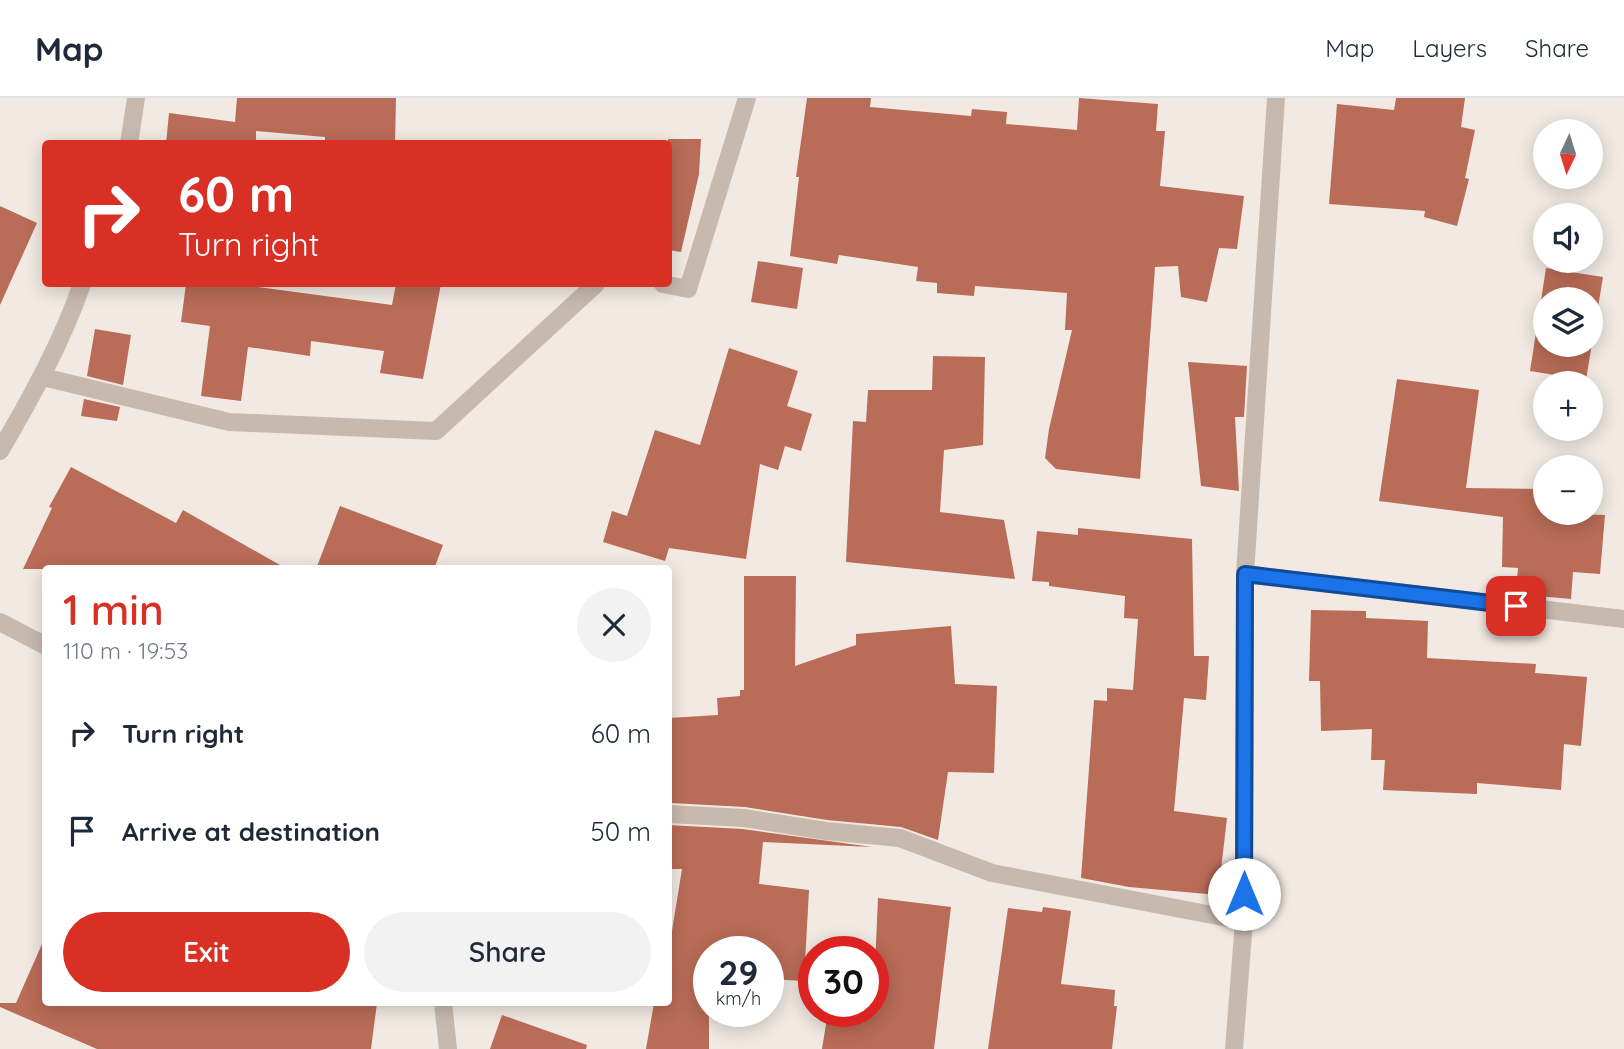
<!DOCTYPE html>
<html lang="en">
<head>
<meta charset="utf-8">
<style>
  body { margin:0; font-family:Quicksand,sans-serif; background:#f2f2f3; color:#1f2937; height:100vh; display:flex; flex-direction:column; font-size:26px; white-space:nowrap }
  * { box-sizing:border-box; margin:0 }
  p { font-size:23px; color:#747a83 }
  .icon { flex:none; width:38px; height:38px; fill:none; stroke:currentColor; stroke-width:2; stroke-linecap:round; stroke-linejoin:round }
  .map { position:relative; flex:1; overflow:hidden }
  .drawer { position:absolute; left:42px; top:467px; width:630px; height:441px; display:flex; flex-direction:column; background:#fff; border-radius:7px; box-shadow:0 4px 18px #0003 }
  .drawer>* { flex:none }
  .hud { position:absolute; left:42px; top:42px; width:630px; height:147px; border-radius:7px; box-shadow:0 4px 18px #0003; background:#d93025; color:#fff; overflow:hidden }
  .needle { width:46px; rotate:184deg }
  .fabs { position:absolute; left:1533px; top:21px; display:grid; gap:14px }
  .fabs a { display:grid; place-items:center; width:70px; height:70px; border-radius:50%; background:#fff; box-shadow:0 4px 18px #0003; font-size:35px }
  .speed { position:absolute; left:693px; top:838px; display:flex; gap:14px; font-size:35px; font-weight:700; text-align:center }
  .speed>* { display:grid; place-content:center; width:91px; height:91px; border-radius:50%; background:#fff; box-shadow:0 4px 18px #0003; line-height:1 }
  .speed small { font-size:18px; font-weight:400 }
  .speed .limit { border:10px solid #d22; background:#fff; color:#111 }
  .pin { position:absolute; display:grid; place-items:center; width:60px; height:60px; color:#fff; margin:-30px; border-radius:14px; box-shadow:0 4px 10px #0006 }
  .me { position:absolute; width:77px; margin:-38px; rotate:0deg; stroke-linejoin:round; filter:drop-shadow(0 0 5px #0008) }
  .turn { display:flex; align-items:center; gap:24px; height:147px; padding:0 21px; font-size:32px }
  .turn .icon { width:91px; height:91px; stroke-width:2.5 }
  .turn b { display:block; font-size:49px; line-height:60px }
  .round { display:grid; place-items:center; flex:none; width:74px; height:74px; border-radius:37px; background:#f2f2f3 }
  .summary { display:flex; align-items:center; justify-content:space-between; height:119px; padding:0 21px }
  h1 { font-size:42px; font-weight:600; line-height:52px; color:#d93025 }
  .action { display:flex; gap:14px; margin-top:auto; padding:14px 21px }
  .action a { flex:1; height:80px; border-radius:42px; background:#d93025; color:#fff; font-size:28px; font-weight:600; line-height:80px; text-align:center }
  .action a+a { background:#f2f2f3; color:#1f2937 }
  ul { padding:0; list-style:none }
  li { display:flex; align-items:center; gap:21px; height:98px; padding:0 21px }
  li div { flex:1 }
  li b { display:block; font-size:26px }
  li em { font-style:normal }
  header { display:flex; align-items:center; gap:42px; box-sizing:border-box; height:98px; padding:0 35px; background:#fff; border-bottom:2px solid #e0e1e3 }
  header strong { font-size:33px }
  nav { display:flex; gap:38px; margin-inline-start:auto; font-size:24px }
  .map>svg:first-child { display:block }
</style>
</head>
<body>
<header>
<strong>Map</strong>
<nav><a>Map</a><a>Layers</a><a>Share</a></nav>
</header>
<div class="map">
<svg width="1624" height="951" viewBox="0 0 1624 951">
  <rect width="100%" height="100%" fill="#f1e9e2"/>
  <path fill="#b96c57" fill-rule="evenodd" d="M 237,0 L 396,0 L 395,46 L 325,46 L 325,39 L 256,33 L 256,46 L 166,46 L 169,15 L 235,24 Z
    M 807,0 L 871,0 L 870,9 L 971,18 L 972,11 L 1007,14 L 1006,26 L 1077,32 L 1079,0 L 1158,6 L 1156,33 L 1165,33 L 1160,88 L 1244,98 L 1237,151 L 1219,150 L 1207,204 L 1181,199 L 1178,168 L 1155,169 L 1140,381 L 1056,371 L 1045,360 L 1049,331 L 1072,232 L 1065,232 L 1067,195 L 975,188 L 974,198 L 937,195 L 937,185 L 916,183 L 918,169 L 839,157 L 837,166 L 790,158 L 799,79 L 796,79 Z
    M 1396,0 L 1465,0 L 1461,29 L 1475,32 L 1465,80 L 1469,81 L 1457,128 L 1424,119 L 1425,113 L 1329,106 L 1337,6 L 1394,12 Z
    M 668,41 L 701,41 L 699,76 L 681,154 L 668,152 Z
    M 0,108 L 37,125 L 0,207 Z
    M 758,163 L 803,170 L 797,211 L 751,204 Z
    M 1546,170 L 1603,179 L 1586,282 L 1530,273 ZM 1545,201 L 1591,201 L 1591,247 L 1545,247 Z
    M 186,186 L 235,186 L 392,207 L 396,186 L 441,186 L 423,281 L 380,275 L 384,253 L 311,243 L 310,258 L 248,249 L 241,303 L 201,298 L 210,228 L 181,224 Z
    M 95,231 L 131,237 L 123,287 L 87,278 Z
    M 729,250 L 798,273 L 787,308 L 812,316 L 801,353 L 785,348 L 778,372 L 760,366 L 746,461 L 669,450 L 665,463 L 603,444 L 612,413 L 627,418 L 655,332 L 700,347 Z
    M 933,258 L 985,259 L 983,347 L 944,352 L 940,414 L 1004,422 L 1015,481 L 846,464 L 853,323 L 866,324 L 868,292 L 932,292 Z
    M 1188,264 L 1247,268 L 1244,319 L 1235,319 L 1239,393 L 1201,388 Z
    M 1397,281 L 1479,292 L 1466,390 L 1545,391 L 1545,415 L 1605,417 L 1600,476 L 1573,474 L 1571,501 L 1516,496 L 1518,470 L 1502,469 L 1503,419 L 1379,403 Z
    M 84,301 L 120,309 L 117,323 L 81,318 Z
    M 71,369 L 176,425 L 183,412 L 287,471 L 23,471 L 52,410 L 49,409 Z
    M 340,408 L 443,447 L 434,471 L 316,471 Z
    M 1078,430 L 1192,441 L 1194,558 L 1209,558 L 1206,602 L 1184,600 L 1174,713 L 1227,720 L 1218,797 L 1129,789 L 1081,780 L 1094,602 L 1107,603 L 1107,590 L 1133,592 L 1138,521 L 1124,520 L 1125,498 L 1049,488 L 1049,484 L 1032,483 L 1037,433 L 1078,437 Z
    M 744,478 L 796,478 L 795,568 L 856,547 L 856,536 L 951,528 L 955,586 L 997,588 L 994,675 L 948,674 L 938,742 L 901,729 L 827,722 L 745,709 L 671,705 L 668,620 L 718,617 L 717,600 L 740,598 L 740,592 L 744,592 Z
    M 1311,512 L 1366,513 L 1366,520 L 1428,523 L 1427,560 L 1536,566 L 1535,575 L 1587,579 L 1581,648 L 1564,646 L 1561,692 L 1477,685 L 1477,696 L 1383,692 L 1385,662 L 1371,662 L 1372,631 L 1321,633 L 1320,583 L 1309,583 Z
    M 668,727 L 743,731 L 872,749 L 763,744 L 759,786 L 809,792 L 804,883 L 768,881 L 768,854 L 709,854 L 709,951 L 646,951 L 654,905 L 668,905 L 668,838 L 671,839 L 682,771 L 668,771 Z
    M 878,800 L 951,809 L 934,951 L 822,951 L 828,914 L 873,914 Z
    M 1043,809 L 1071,813 L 1061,886 L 1115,892 L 1114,908 L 1117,908 L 1112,951 L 988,951 L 1008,810 L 1042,814 Z
    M 46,837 L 46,905 L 377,905 L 371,951 L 97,951 L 0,909 L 0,905 L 16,905 Z
    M 502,917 L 587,947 L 586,951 L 490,951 Z"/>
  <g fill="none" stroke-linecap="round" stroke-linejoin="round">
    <path stroke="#c8b9ae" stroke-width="18" d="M 663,186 L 688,191 L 747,0
      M 43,279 L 229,324 L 436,333 L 596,186"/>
    <path stroke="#c8b9ae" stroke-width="18" d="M 129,46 L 136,0
      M 0,353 C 32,298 61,246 82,186
      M 1245,476 L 1624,521
      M 0,524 L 46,548
      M 668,716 L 744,720 L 826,733 L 900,740 L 992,775 L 1244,823
      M 443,905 L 448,951
      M 1234,951 L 1244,823 L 1245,476 L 1276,0"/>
  </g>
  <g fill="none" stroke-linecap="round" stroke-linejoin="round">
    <defs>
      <path id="route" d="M 1244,796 L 1245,476 L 1516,508"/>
    </defs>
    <use href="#route" stroke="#114b97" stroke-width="18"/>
    <use href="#route" stroke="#1a73e8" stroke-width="12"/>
  </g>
</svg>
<div class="fabs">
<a><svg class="needle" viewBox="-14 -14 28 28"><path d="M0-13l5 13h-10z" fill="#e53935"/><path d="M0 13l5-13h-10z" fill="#747a83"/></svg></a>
<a><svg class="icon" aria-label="sound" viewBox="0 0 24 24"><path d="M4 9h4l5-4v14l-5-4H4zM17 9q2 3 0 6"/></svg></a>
<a><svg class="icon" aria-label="layers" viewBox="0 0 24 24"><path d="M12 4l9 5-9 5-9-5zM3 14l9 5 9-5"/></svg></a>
<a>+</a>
<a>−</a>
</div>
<div class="speed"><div>29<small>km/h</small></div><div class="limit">30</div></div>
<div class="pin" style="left:1516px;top:508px;background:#d93025"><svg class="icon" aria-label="arrive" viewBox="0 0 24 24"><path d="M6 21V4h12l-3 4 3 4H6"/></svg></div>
<svg class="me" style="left:1244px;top:796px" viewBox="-20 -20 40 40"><circle r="19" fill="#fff"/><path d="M0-13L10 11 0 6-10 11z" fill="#1a73e8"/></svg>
<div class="hud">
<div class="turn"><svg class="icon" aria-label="right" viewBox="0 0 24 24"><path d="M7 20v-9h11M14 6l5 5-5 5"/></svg><div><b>60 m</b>Turn right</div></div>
</div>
<section class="drawer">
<div class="summary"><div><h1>1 min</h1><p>110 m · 19:53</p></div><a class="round"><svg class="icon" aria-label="close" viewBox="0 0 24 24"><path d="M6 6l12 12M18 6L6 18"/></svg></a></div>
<ul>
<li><svg class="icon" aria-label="right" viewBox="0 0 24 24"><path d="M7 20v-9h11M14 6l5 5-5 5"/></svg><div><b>Turn right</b></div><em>60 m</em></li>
<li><svg class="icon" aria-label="arrive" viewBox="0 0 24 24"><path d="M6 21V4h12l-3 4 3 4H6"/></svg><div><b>Arrive at destination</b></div><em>50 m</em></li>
</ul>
<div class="action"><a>Exit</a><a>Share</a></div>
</section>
</div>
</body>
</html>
